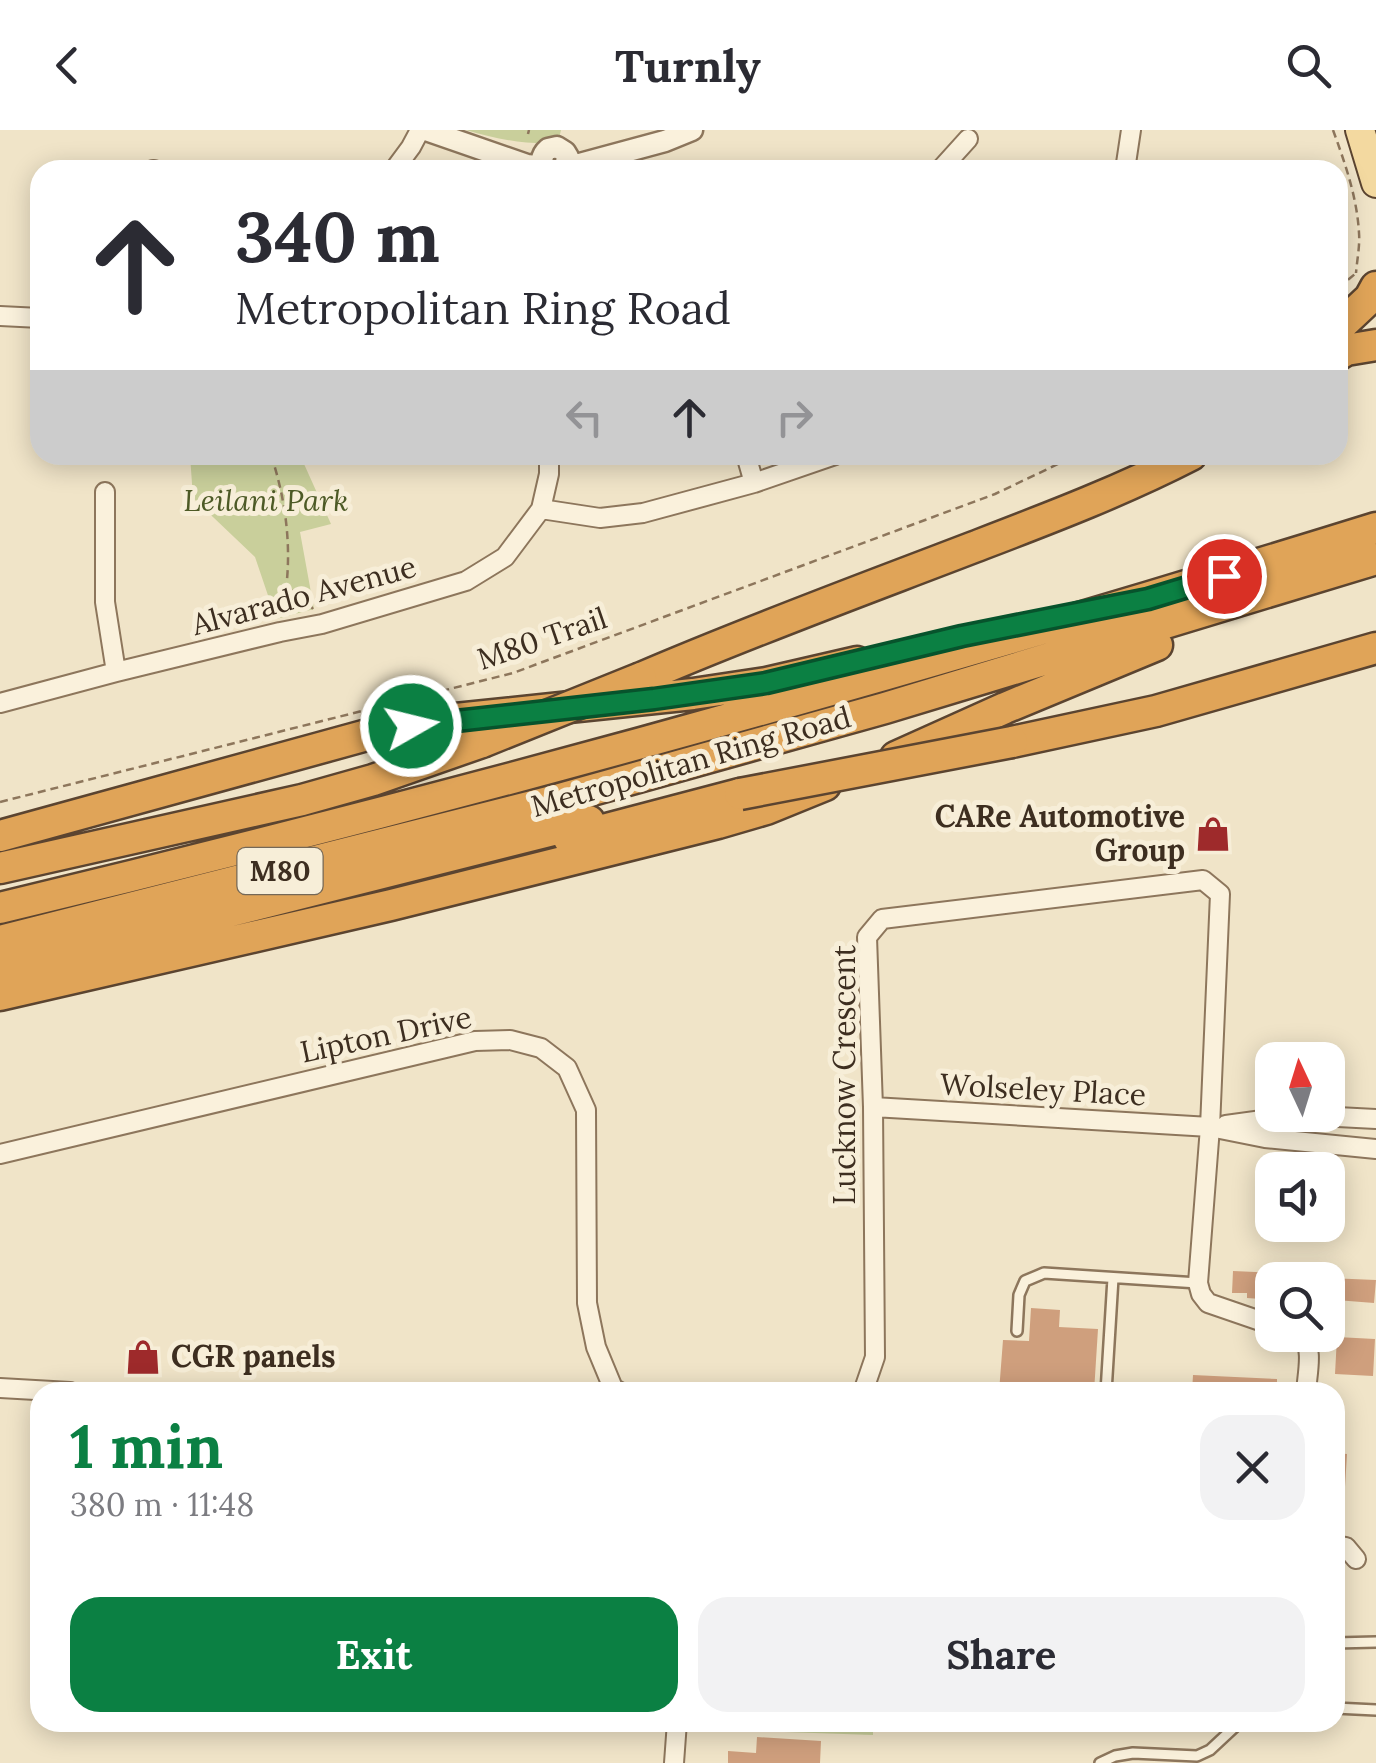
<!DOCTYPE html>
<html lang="en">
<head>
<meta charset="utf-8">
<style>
  body { margin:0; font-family:Lora,serif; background:#f2f2f3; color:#2b2b33; height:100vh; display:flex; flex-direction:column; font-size:38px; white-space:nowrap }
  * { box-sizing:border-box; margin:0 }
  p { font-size:32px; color:#7c7c81 }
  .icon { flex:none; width:55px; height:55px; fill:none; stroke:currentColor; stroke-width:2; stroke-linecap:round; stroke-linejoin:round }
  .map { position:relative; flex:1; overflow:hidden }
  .side { position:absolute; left:30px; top:1252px; width:1315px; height:350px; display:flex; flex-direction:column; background:#fff; border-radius:30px; box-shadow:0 5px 25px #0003 }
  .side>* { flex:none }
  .hud { position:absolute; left:30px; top:30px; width:1318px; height:305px; border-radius:30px; box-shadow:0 5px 25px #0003; background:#fff; color:#2b2b33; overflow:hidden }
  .needle { width:65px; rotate:356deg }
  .buttons { position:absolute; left:1255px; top:912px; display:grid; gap:20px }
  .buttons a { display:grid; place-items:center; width:90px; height:90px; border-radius:20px; background:#fff; box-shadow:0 5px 25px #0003; font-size:50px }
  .pin { position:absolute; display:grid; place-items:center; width:85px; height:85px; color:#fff; margin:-42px; border:5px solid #fff; border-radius:50%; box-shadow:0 2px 10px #0007 }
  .me { position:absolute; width:110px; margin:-55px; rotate:82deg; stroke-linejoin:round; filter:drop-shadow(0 0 8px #0008) }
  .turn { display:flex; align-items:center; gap:35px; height:210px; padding:0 40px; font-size:45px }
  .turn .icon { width:130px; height:130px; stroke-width:2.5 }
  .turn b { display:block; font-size:70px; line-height:85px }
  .lanes { display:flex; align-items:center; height:95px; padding:0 40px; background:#0003; justify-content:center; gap:50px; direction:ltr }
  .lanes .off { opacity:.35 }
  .round { display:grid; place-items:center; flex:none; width:105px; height:105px; border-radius:30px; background:#f2f2f3 }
  .summary { display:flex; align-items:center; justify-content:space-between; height:170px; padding:0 40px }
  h1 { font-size:60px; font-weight:800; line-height:75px; color:#0b8043 }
  .button { display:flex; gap:20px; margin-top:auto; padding:20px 40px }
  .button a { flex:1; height:115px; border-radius:30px; background:#0b8043; color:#fff; font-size:40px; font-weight:800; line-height:115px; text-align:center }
  .button a+a { background:#f2f2f3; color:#2b2b33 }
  header { display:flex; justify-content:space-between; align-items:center; height:130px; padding:0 40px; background:#fff; font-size:45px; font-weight:800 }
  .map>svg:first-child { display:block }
</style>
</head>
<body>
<header><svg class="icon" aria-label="back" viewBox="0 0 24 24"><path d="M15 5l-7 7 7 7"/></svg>Turnly<svg class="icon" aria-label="search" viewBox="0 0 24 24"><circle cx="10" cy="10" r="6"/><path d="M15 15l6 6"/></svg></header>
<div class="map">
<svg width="1376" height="1633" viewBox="0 0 1376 1633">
  <rect width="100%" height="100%" fill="#f0e4c8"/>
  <path fill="#c9cf9b" d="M 466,0 L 561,0 L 558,13 C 525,15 497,9 466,0 Z
    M 190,325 L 300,325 L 331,394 L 300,402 L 314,479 L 276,489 L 255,427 L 193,368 Z
    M 699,1592 L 873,1592 L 873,1605 L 698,1599 Z"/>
  <path fill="#cf9f7d" d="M 1233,1141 L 1277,1143 L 1277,1150 L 1272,1150 L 1272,1177 L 1261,1177 L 1261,1169 L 1247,1168 L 1247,1163 L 1232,1163 Z
    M 1328,1148 L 1376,1150 L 1374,1173 L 1336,1170 L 1337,1157 L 1328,1157 Z
    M 1031,1178 L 1060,1180 L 1059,1197 L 1098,1199 L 1094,1262 L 999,1262 L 1003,1210 L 1029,1211 Z
    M 1337,1207 L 1375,1209 L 1373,1246 L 1335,1244 Z
    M 1193,1245 L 1277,1249 L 1277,1262 L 1192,1262 Z
    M 1335,1279 L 1341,1279 L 1339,1318 L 1335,1318 Z
    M 1335,1323 L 1347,1324 L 1342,1406 L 1335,1405 Z
    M 757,1607 L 821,1611 L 820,1633 L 728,1633 L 728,1621 L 756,1623 Z"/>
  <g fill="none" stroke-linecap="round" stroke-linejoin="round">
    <defs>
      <path id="service" d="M 1017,1201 L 1019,1165 L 1025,1151 L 1044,1143 L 1198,1153
        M 1106,1262 L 1113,1148
        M 1335,1513 L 1376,1512
        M 1335,1578 L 1376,1580
        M 1100,1633 L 1115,1626 L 1133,1623 L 1197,1626 L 1210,1620 L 1240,1592"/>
      <path id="minor" d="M 153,40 L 154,40
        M 394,40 L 411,17 L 420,0
        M 940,40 L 968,9
        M 1125,40 L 1131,0
        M 0,186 L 40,188
        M 746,325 L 754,353
        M 105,362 L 105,472 L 116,542
        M 541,379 L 600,388 L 643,383 L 754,353 L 835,325
        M 0,573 L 116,542 L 280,502 L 322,494 L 466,451 L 505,427 L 541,379 L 549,344 L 549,325
        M 873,977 L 1210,997 L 1265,1008 L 1376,1019
        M 1226,995 L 1299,985 L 1376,989
        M 0,1024 L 475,911 L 510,910 L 541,918 L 567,938 L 586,980 L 587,1173 L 596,1217 L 613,1258 L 620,1262
        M 1302,1205 C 1314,1218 1307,1245 1306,1262
        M 0,1258 L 70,1262
        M 863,1262 L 875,1227 L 873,977 L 867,807 L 882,789 L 1203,750 L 1220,764 L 1210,997 L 1198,1153 L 1201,1164 L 1208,1173 L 1272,1195
        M 1335,1415 L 1346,1417 L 1356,1429
        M 674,1633 L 677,1592"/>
      <path id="tertiary" d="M 426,0 L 527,35 L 543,37
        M 565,38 L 665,11 L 692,0
        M 546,40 C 540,33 541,25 548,19 L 557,17 L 565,22 L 568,27 L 563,40"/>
      <path id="primary" d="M 1360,0 L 1376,53"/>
      <path id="motorway" d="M 1338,198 L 1370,168 L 1376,157
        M 1338,225 L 1346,220 L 1376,215
        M 641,548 C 750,501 862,460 974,417 C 1047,389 1121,361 1191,325
        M 1012,612 L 1156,581 L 1376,518
        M 896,627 L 1005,578 L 1157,515
        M 0,706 L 367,605 L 456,589 L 693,564 L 766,553 L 857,532
        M 569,709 L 740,664
        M 0,738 L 302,670 L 373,650 L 482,612
        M 0,778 C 463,667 922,539 1376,398
        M 0,811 L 560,669 L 885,578 L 1376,429
        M 0,837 L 104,813 L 589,691
        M 0,865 L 391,775 L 718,693 L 766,679 L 825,655"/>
    </defs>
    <use href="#service" stroke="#8d765c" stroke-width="14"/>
    <use href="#minor" stroke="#8d765c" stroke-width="22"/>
    <use href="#tertiary" stroke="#8d765c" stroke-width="25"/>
    <use href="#primary" stroke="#5b4430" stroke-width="32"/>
    <use href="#motorway" stroke="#5b4430" stroke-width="35"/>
    <path stroke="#8d765c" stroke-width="2.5" stroke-dasharray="8 5" stroke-linecap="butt" d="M 1333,0 C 1345,33 1357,67 1359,103 C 1360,116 1357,130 1356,143
      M 528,4 L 529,0
      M 1338,158 L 1355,144
      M 271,325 C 288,376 294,433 281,486
      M 289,459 L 304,468 L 313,479
      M 0,672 L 513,543 L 995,364 L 1077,325"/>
    <use href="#service" stroke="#faf1dc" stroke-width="9"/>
    <use href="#minor" stroke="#faf1dc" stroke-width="18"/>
    <use href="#tertiary" stroke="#faf1dc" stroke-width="20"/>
    <use href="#primary" stroke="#f3d9a0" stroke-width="28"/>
    <use href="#motorway" stroke="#e0a458" stroke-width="30"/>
    <defs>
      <path id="motorway-bridge" d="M 482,612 L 641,548
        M 740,664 L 1012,612"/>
    </defs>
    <use href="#motorway-bridge" stroke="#5b4430" stroke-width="35" stroke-linecap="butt"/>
    <use href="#motorway-bridge" stroke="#e0a458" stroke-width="30"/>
  </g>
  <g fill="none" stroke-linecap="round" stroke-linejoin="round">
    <defs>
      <path id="route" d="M 411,596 L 654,569 L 766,553 L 962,506 L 1148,469 L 1224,446"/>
    </defs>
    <use href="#route" stroke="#07532c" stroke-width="25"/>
    <use href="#route" stroke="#0b8043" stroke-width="18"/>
  </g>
  <defs>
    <symbol id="shop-bare" viewBox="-9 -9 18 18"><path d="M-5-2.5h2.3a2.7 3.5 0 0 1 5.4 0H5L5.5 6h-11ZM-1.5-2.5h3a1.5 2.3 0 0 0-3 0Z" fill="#9e2a2b" stroke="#f7eed8" stroke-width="2.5" paint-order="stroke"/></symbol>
  </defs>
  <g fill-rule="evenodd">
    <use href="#shop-bare" x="1188" y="679" width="50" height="50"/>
    <use href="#shop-bare" x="118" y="1202" width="50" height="50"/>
  </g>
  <g text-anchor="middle" stroke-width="10" stroke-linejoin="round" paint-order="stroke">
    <rect fill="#f7eed8" stroke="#756857" stroke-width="2.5" x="237.5" y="718" width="85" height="46" rx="8"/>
    <g font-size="28" font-weight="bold" fill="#3d2e20">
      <text x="280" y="751">M80</text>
    </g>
    <g font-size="30" font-style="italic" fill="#4d5a26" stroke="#f7eed8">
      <text x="266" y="381">Leilani Park</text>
    </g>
    <g font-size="30" fill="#3d2e20" stroke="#f7eed8">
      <text transform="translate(304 466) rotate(-15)" y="10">Alvarado Avenue</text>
      <text transform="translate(542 509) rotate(-19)" y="10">M80 Trail</text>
      <text transform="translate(691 632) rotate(-16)" y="10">Metropolitan Ring Road</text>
      <text transform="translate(386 905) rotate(-12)" y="10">Lipton Drive</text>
      <text transform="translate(845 945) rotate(-90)" y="10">Lucknow Crescent</text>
      <text transform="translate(1043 960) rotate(3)" y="10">Wolseley Place</text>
    </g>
    <g font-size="30" font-weight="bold" fill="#3d2e20" stroke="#f7eed8" text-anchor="end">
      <text x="1185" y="697">CARe Automotive<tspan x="1185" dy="34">Group</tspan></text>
      <text x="171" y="1237" text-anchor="start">CGR panels</text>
    </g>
  </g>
</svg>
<div class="buttons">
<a><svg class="needle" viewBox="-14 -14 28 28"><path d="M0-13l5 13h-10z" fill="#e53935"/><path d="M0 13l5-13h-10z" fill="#7c7c81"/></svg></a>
<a><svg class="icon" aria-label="sound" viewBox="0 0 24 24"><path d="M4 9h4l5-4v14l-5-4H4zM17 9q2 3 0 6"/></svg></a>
<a><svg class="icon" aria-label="search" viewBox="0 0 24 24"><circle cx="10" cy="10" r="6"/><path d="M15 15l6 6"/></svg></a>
</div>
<div class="pin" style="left:1224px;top:446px;background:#d93025"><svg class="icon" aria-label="arrive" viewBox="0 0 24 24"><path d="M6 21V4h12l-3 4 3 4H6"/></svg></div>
<svg class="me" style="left:411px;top:596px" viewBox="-20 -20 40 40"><circle r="17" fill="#0b8043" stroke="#fff" stroke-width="3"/><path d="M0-11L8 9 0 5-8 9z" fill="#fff"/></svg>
<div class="hud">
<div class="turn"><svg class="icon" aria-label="ahead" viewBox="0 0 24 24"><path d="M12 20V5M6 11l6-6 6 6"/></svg><div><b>340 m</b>Metropolitan Ring Road</div></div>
<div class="lanes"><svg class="icon off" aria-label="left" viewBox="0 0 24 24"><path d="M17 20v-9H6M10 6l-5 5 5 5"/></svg><svg class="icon" aria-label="ahead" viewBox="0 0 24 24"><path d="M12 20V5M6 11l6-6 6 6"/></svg><svg class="icon off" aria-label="right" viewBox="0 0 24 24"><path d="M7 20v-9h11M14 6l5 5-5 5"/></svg></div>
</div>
<section class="side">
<div class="summary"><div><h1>1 min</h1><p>380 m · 11:48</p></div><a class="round"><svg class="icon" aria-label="close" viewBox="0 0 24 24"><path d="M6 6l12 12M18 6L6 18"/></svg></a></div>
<div class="button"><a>Exit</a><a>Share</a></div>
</section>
</div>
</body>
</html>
